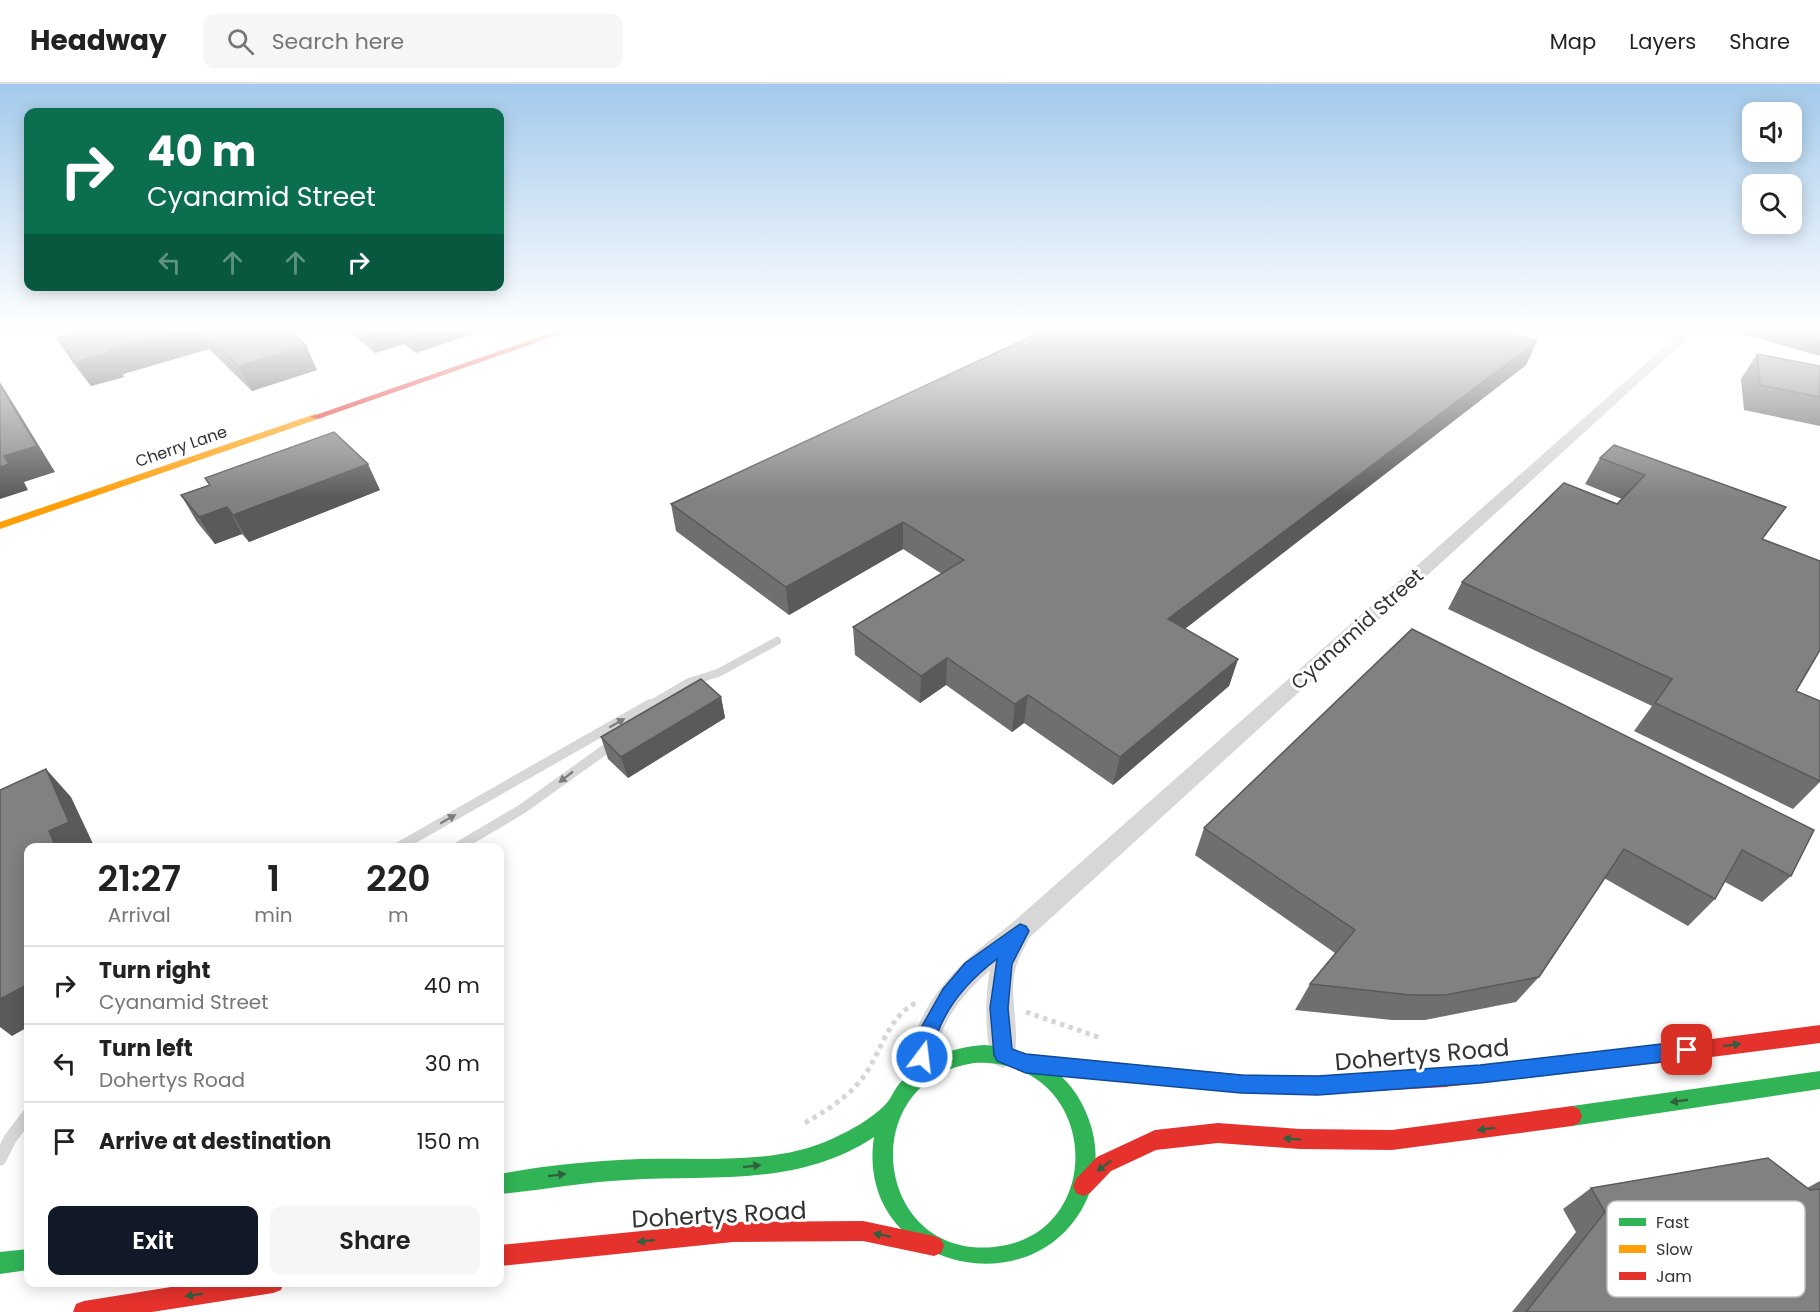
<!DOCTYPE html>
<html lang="en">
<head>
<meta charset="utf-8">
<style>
  body { margin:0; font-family:Poppins,sans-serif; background:#f6f6f6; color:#222; height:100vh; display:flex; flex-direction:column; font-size:22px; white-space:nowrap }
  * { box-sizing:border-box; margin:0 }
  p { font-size:20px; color:#767676 }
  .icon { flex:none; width:33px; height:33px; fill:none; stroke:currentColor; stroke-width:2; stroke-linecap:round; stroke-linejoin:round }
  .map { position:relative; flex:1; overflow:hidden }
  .drawer { position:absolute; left:24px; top:759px; width:480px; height:444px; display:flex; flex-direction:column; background:#fff; border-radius:12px; box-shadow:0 3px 15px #0003 }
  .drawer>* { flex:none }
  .guide { position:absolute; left:24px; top:24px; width:480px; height:183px; border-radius:12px; box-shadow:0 3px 15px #0003; background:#0b6e4f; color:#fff; overflow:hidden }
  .buttons { position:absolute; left:1742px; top:18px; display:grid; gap:12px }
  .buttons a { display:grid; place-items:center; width:60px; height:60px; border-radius:12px; background:#fff; box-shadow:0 3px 15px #0003; font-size:30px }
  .pin { position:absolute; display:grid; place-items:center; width:51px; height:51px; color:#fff; margin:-26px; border-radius:12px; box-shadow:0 3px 9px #0006 }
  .me { position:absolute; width:66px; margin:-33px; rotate:15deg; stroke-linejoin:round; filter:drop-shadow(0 0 4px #0008) }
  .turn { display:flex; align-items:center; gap:21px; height:126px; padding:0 24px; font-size:27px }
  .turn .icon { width:78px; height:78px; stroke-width:2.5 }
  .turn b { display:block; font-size:42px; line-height:51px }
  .lanes { display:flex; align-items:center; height:57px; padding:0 24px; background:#0003; justify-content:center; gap:30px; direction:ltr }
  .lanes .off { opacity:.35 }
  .eta { display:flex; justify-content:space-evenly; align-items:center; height:102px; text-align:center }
  .eta b { font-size:36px; font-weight:600; line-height:42px }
  .button { display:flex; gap:12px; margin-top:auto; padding:12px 24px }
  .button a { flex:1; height:69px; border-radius:12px; background:#111827; color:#fff; font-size:24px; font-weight:600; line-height:69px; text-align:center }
  .button a+a { background:#f6f6f6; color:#222 }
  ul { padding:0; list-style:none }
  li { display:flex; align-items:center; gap:18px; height:78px; padding:0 24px; border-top:2px solid #e0e0e0 }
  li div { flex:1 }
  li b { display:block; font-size:22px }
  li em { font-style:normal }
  header { display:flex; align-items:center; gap:36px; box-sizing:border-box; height:84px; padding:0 30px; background:#fff; border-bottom:2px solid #e0e0e0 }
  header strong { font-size:28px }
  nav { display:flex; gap:33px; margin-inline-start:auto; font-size:21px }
  .search { width:420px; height:54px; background:#f6f6f6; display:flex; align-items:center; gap:15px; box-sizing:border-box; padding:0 21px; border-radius:12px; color:#767676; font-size:22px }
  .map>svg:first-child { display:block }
</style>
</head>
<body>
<header>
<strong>Headway</strong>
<div class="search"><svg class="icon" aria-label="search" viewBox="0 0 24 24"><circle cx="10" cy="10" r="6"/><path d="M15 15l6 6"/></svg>Search here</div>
<nav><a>Map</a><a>Layers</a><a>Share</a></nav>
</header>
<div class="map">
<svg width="1820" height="1228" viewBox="0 0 1820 1228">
  <rect width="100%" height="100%" fill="#fff"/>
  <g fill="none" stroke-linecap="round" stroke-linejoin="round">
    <path stroke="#d6d6d6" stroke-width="5" stroke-dasharray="4.5 4.5" stroke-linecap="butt" d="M 1026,928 L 1101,954
      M 805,1039 C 825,1027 846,1015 861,996 C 882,970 885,935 917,918"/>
    <path stroke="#d7d7d7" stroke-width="8" d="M 648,622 L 689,598 L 718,589 L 777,557"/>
    <path stroke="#d7d7d7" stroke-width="10" d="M 397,764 L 650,620
      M 456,764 L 522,725 L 614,659"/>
    <path stroke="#d7d7d7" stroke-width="13" d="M 0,1075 L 10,1055 L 28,1031"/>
    <path fill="#d7d7d7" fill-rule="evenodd" d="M 1687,243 L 1700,243 L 1029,854 C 1023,867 1016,878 1014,892 C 1010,919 1022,957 1012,980 L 1003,984 L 994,980 C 984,957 985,910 990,886 C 971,903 951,924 942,949 C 936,965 934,982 927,998 L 918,1002 L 909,998 C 903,986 908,975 911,963 C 926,907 967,873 1011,840 Z"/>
    <path fill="#30b455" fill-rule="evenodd" d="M 984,961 C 1025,963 1065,984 1083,1022 C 1098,1052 1100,1084 1087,1115 C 1036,1228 854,1184 874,1053 C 799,1103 712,1091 626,1096 C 584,1098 542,1106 500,1110 L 500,1090 C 546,1081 593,1077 640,1075 C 704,1073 775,1082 834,1054 C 851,1046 871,1035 884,1022 C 890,1017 894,1006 899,1000 C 920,975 952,963 984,961 ZM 974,979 C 1101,973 1110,1152 994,1163 C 874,1175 853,997 974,979 Z
      M 1820,987 L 1820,1005 L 1572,1042 L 1565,1039 L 1562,1032 L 1565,1025 L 1572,1022 Z
      M 28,1165 L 28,1186 L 0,1190 L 0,1168 Z"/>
    <path fill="#ff9f0a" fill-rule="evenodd" d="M 315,330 L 320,333 L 318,335 L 0,445 L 0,438 Z
      M 1680,959 L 1686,962 L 1689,968 L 1686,974 L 1680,977 L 1446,1003 L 1439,1000 L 1437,994 L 1439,988 L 1446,985 Z"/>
    <path fill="#e5322d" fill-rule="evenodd" d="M 4,243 L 17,243 L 0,250 L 0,244 Z
      M 568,243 L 581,243 L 318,335 L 310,333 Z
      M 1820,941 L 1820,959 L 1680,977 L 1674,974 L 1671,968 L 1674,962 L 1680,959 Z
      M 1026,970 L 1246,991 L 1320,992 L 1446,985 L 1453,988 L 1455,994 L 1453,1000 L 1446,1003 L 1320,1010 L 1246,1009 L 1026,988 L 1019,985 L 1017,979 L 1019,973 Z
      M 1572,1022 L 1579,1025 L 1582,1032 L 1579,1039 L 1572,1042 L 1392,1066 L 1300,1065 L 1218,1059 L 1156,1066 L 1111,1087 L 1090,1109 L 1083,1112 L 1076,1109 L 1073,1102 L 1076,1095 L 1097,1073 L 1155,1046 L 1218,1039 L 1300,1045 L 1392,1046 Z
      M 863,1137 L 934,1152 L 941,1155 L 944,1162 L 941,1169 L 934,1172 L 863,1157 L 733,1158 L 500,1182 L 500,1161 L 733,1138 Z
      M 202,1198 L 284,1198 L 281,1206 L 273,1209 L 152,1228 L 73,1228 L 76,1220 L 84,1217 Z"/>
  </g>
  <path fill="#6f6f6f" d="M 87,243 L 285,243 L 317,286 L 252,307 L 209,265 L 123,290 L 124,293 L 91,302 L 73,279 L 57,254 L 89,246 Z
    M 343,243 L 493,243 L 416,269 L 404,260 L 375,269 Z
    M 1739,243 L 1820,243 L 1820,272 L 1736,248 Z
    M 1537,257 L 1526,281 L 1185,545 L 1238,575 L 1229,602 L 1113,701 L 1024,639 L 1012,648 L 946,601 L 920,619 L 855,571 L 853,543 L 942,490 L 903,465 L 789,531 L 676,447 L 671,420 Z
    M 1757,270 L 1820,282 L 1820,342 L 1744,326 L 1741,295 Z
    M 1614,361 L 1762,456 L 1796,607 L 1820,617 L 1820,698 L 1793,725 L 1634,647 L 1652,622 L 1448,525 L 1462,498 L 1617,420 L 1622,415 L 1585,400 L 1600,374 Z
    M 205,394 L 380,406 L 249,458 L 242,450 L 215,460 L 197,438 L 181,411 L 209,401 Z
    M 1412,545 L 1791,792 L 1762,818 L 1725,798 L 1715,815 L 1688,842 L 1604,794 L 1539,893 L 1516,918 L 1425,936 L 1392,936 L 1295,926 L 1310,900 L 1335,869 L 1195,771 L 1204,744 Z
    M 721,613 L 725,634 L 628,694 L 608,675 L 601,653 Z
    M 1820,1097 L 1820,1228 L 1512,1228 L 1576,1148 L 1563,1125 L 1591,1104 L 1807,1104 Z"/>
  <path fill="#5a5a5a" d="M 188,243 L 198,243 L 209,265 L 123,290 L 124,293 L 91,302 L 76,278 L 108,266 Z
    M 380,243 L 397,243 L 404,260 L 375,269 L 367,247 Z
    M 421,243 L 493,243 L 416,269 L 408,247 Z
    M 1537,257 L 1526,281 L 1161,563 L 1168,535 Z
    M 306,261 L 317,286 L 252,307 L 239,282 Z
    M 0,298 L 55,388 L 24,398 L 28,406 L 0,415 L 0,383 L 4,372 Z
    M 368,380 L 380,406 L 249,458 L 233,431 Z
    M 227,423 L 242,450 L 215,460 L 199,433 Z
    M 903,438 L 903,465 L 789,531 L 786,503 Z
    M 947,574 L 946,601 L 920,619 L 921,592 Z
    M 1238,575 L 1229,602 L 1113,701 L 1120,673 Z
    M 1028,611 L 1024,639 L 1012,648 L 1015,620 Z
    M 721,613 L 725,634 L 628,694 L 621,673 Z
    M 46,685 L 71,713 L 95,764 L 56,764 L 49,747 Z
    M 28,900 L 28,943 L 12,952 L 0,943 L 0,915 Z"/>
  <path fill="#818181" stroke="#5a5a5a" stroke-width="1.5" d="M 89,243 L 188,243 L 108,266 L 110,268 L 76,278 L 57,254 L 90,245 Z
    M 199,243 L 285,243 L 306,261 L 239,282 Z
    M 361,243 L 380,243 L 367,247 Z
    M 402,243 L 421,243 L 408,247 Z
    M 1051,243 L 1495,243 L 1537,257 L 1168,535 L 1238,575 L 1120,673 L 1028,611 L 1015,620 L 947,574 L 921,592 L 853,543 L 964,476 L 903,438 L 786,503 L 671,420 Z
    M 1757,270 L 1820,282 L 1820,313 L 1760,301 Z
    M 0,301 L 37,362 L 4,372 L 9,380 L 0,383 Z
    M 334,348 L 368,380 L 233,431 L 227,423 L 199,433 L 181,411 L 210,401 L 205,394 Z
    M 1614,361 L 1786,423 L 1762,455 L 1820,477 L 1820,566 L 1796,607 L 1820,617 L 1820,697 L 1655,619 L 1672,595 L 1462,498 L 1564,399 L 1617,420 L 1645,391 L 1600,374 Z
    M 1412,545 L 1814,746 L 1791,792 L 1742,766 L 1715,815 L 1624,765 L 1539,893 L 1445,911 L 1410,911 L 1310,900 L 1355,846 L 1204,744 Z
    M 701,595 L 721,613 L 621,673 L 601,653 Z
    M 46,685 L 69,738 L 49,747 L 56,764 L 28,764 L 28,900 L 0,915 L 0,706 Z
    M 1768,1074 L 1810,1106 L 1820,1105 L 1820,1228 L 1526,1228 L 1605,1128 L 1591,1104 Z"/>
  <defs><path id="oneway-solid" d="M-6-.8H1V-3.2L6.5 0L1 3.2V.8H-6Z" transform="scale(1.5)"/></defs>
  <g fill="#7d7d7d">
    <use href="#oneway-solid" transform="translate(617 639) rotate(-30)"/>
    <use href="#oneway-solid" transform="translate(566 693) rotate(142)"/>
    <use href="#oneway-solid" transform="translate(448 735) rotate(-30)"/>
  </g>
  <g fill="#32603f">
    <use href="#oneway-solid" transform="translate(1732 961) rotate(-7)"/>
    <use href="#oneway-solid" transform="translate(1679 1017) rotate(172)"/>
    <use href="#oneway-solid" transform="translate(1486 1045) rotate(172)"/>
    <use href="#oneway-solid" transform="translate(1292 1055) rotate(-176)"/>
    <use href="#oneway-solid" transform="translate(752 1082) rotate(-7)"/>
    <use href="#oneway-solid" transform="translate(1104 1082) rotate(143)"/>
    <use href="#oneway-solid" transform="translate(557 1091) rotate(-7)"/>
    <use href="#oneway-solid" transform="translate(882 1151) rotate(-168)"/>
    <use href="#oneway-solid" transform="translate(646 1157) rotate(174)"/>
    <use href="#oneway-solid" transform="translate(194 1211) rotate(171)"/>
  </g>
  <linearGradient id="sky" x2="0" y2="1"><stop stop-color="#a3caec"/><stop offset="0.59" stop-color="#fff"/><stop offset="1" stop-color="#fff" stop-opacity="0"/></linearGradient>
  <rect width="1820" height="415" fill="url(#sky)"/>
  <path fill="#1a73e8" stroke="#114b97" stroke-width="1.5" d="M 1020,840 L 1026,842 L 1029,847 L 1012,880 L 1008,924 L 1012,965 L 1026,970 L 1241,991 L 1318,992 L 1480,981 L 1687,957 L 1694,960 L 1696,966 L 1694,973 L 1687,975 L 1480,999 L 1318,1011 L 1241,1009 L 1026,989 L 997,977 L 994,971 L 990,924 L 997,875 C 973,893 952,915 940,943 C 935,955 934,968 929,980 L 922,982 L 916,980 L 913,973 L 922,942 L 943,905 L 965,879 Z"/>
  <g text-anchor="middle" stroke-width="6" stroke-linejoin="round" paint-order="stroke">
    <g font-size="16" fill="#333" stroke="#fff">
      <text transform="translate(181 362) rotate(-19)" y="6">Cherry Lane</text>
    </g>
    <g font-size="20" fill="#333" stroke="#fff">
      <text transform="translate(1357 545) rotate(-42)" y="7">Cyanamid Street</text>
    </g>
    <g font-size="24" fill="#333" stroke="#fff">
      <text transform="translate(1422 971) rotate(-5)" y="8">Dohertys Road</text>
      <text transform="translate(719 1131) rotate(-3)" y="8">Dohertys Road</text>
    </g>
  </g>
  <rect x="1607" y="1117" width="198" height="96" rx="9" fill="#fff" stroke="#c2c2c2" stroke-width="1.5"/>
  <rect x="1619" y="1134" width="27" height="8" fill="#30b455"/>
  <rect x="1619" y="1161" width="27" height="8" fill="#ff9f0a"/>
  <rect x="1619" y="1188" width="27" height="8" fill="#e5322d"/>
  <g font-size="16" fill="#333">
    <text x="1656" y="1144">Fast</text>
    <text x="1656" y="1171">Slow</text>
    <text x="1656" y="1198">Jam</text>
  </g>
</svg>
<div class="buttons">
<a><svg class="icon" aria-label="sound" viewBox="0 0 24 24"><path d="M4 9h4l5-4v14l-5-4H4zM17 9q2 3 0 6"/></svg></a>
<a><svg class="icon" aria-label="search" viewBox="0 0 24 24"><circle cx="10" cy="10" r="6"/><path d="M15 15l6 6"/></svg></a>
</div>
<div class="pin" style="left:1687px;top:966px;background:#d93025"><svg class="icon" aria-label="arrive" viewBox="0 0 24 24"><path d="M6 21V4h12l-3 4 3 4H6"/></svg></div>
<svg class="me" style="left:922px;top:973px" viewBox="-20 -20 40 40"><circle r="17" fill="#1a73e8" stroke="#fff" stroke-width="3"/><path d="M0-11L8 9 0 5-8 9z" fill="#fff"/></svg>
<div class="guide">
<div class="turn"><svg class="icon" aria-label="right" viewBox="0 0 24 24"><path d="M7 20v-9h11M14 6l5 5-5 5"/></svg><div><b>40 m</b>Cyanamid Street</div></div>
<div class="lanes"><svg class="icon off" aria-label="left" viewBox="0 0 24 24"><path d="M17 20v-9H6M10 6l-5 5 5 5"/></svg><svg class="icon off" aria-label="ahead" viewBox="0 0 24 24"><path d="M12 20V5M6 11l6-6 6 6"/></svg><svg class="icon off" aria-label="ahead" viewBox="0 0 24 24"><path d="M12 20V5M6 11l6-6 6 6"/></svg><svg class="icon" aria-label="right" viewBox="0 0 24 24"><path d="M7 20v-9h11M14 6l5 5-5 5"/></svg></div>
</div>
<section class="drawer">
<div class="eta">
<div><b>21:27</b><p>Arrival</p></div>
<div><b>1</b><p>min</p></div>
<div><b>220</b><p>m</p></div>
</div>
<ul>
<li><svg class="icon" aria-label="right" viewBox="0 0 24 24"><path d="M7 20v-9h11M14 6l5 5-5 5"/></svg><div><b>Turn right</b><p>Cyanamid Street</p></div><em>40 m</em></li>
<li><svg class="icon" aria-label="left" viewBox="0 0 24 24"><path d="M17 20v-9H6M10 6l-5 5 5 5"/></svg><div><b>Turn left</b><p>Dohertys Road</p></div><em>30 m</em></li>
<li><svg class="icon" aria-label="arrive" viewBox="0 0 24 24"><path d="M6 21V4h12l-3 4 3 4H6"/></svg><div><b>Arrive at destination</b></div><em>150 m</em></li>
</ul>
<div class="button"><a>Exit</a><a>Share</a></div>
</section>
</div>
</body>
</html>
